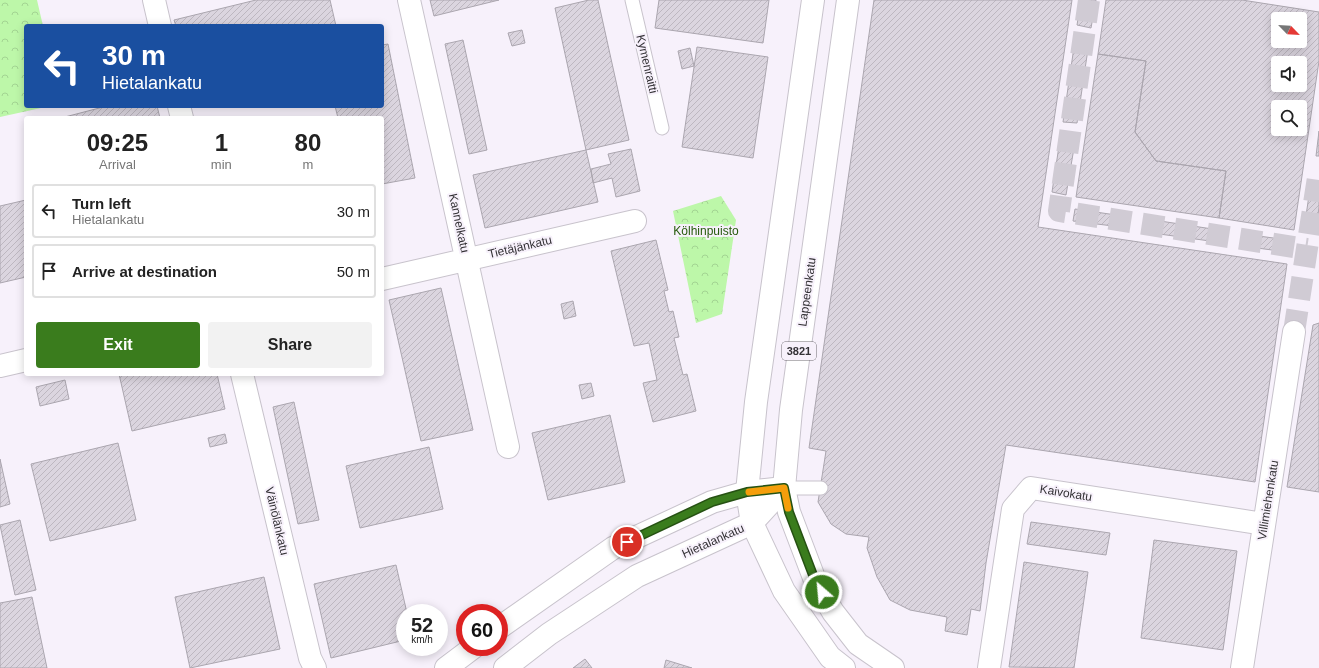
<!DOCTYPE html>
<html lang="en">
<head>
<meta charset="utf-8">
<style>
  body { margin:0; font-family:Arial,sans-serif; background:#f2f2f2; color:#222; height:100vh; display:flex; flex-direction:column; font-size:15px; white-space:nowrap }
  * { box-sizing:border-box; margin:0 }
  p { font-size:13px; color:#767676 }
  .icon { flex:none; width:22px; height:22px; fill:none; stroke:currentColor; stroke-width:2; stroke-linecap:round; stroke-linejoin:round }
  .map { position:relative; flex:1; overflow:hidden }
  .side { position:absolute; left:24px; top:116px; width:360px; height:260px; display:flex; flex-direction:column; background:#fff; border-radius:4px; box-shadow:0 2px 10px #0003 }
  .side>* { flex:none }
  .hud { position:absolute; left:24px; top:24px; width:360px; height:84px; border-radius:4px; box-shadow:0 2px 10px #0003; background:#1a4fa0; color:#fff; overflow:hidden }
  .needle { width:26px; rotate:115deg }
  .controls { position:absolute; left:1271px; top:12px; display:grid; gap:8px }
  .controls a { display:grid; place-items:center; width:36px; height:36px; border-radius:4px; background:#fff; box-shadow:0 2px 10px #0003; font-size:20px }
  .speed { position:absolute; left:396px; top:604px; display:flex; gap:8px; font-size:20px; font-weight:700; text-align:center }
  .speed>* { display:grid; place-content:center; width:52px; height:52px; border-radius:50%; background:#fff; box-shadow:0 2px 10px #0003; line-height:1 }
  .speed small { font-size:10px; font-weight:400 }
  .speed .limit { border:6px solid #d22; background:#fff; color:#111 }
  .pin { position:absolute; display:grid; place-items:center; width:34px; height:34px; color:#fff; margin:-17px; border:2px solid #fff; border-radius:50%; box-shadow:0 1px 4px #0007 }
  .me { position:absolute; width:44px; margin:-22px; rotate:333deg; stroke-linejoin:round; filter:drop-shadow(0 0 3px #0008) }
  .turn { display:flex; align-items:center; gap:14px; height:84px; padding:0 12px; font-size:18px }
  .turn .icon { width:52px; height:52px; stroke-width:2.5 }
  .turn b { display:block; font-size:28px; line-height:34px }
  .eta { display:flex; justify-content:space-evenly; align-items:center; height:68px; text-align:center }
  .eta b { font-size:24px; font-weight:600; line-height:28px }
  .action { display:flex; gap:8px; margin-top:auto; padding:8px 12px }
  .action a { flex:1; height:46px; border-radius:4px; background:#3a7c1d; color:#fff; font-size:16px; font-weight:600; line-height:46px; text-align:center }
  .action a+a { background:#f2f2f2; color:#222 }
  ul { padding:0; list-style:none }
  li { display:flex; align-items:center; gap:12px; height:54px; margin:0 8px 6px; padding:0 4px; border:2px solid #e0e0e0; border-radius:4px }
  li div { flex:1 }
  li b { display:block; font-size:15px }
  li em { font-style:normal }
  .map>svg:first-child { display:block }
</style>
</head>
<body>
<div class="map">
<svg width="1319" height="668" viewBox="0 0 1319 668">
  <defs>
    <pattern id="forest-crowns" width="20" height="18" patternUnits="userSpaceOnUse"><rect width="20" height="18" fill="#bdf7a9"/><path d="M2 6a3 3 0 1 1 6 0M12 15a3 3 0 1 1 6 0" fill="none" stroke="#a3d492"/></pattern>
    <pattern id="building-hatch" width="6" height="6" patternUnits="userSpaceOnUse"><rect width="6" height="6" fill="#dbd5df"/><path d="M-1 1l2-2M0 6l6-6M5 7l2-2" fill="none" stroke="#bdb7c0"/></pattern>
  </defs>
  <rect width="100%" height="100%" fill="#f7f1fb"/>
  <path fill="url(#forest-crowns)" d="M 0,0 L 37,0 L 43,26 L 26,26 L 26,106 L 50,106 L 0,117 Z
    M 721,196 L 736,220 L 722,314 L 696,323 L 673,211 Z"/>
  <path fill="url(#building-hatch)" stroke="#aba6af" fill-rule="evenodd" d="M 256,0 L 330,0 L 336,26 L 176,26 L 174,20 Z
    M 430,0 L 499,0 L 434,16 Z
    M 589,0 L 598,0 L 629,140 L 586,150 L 555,8 Z
    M 659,0 L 769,0 L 763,43 L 655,28 Z
    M 874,0 L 1072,0 L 1038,227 L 1287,264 L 1255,482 L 1006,445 L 986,563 L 980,611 L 971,609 L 967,635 L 945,631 L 947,617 L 910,610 L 890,600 L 877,577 L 867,548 L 869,537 L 846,534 L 831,524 L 818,502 L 826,451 L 809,448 Z
    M 1081,0 L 1096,0 L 1091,28 L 1077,25 Z
    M 1106,0 L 1242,0 L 1319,12 L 1319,61 L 1294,230 L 1219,218 L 1226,171 L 1156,161 L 1135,132 L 1146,61 L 1098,54 ZM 1278,19 L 1300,19 L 1300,41 L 1278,41 ZM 1278,63 L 1300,63 L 1300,85 L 1278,85 ZM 1278,107 L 1300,107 L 1300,129 L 1278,129 Z
    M 522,30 L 525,43 L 512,46 L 508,33 Z
    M 463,40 L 487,150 L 469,154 L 445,44 Z
    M 388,44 L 415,178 L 382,184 L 382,118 L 338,118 L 335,106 L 382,106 L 382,45 Z
    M 697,47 L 768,57 L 753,158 L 682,147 Z
    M 1074,47 L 1088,49 L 1077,123 L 1063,122 Z
    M 690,48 L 694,66 L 682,69 L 678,51 Z
    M 1098,54 L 1146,61 L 1135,132 L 1156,161 L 1226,171 L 1219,218 L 1076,197 Z
    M 107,106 L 157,106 L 160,118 L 61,118 Z
    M 1319,131 L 1319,156 L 1316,156 Z
    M 1059,146 L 1074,148 L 1066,195 L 1052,192 Z
    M 631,149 L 640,191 L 616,197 L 612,178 L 593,183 L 591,169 L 611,164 L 608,154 Z
    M 586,150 L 598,202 L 485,228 L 473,175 Z
    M 1311,182 L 1319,183 L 1319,207 L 1316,231 L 1304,229 Z
    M 26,200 L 26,277 L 0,283 L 0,206 Z
    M 1075,209 L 1123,216 L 1121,227 L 1073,221 Z
    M 1147,219 L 1219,230 L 1217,242 L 1145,232 Z
    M 1244,234 L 1288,240 L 1287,252 L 1242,246 Z
    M 656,240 L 668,290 L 664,291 L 669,312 L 673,311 L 679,337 L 674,338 L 683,375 L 687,374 L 696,411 L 653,422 L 643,383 L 657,380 L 649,343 L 634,346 L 611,251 Z
    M 441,288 L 473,430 L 421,441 L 389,300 Z
    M 573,301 L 576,316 L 564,319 L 561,304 Z
    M 1319,323 L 1319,492 L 1287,487 L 1313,325 Z
    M 119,374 L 217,374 L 225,409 L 132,431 Z
    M 65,380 L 69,399 L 40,406 L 36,387 Z
    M 591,383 L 594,396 L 582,399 L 579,385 Z
    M 294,402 L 319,520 L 298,524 L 273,407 Z
    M 610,415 L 625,482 L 548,500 L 532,433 Z
    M 225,434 L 227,443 L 210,447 L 208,438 Z
    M 118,443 L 136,520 L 50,541 L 31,464 Z
    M 429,447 L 443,509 L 360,528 L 346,466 Z
    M 0,459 L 10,504 L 0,507 Z
    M 20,520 L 36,590 L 15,595 L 0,525 Z
    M 1031,522 L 1110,533 L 1106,555 L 1027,544 Z
    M 1154,540 L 1237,551 L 1223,650 L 1141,638 Z
    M 1024,562 L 1088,572 L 1074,668 L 1009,667 Z
    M 396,565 L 407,613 L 405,613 L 405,640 L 331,658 L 314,584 Z
    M 264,577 L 280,649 L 190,668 L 175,597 Z
    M 32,597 L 47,668 L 0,668 L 0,603 Z
    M 585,659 L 592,668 L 573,668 Z
    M 666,660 L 692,668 L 664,668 Z"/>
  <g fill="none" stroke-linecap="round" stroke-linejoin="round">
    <path stroke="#d0cbd4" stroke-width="22" stroke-dasharray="22 11" stroke-linecap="butt" d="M 1089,0 L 1059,211 L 1307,249
      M 1294,332 L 1319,171"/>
    <defs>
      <path id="service" d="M 632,0 L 662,128
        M 784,488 L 821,488"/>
      <path id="minor" d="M 154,0 L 160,26
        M 409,0 L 508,447
        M 179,106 L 182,118
        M 382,279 L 635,221
        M 0,366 L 26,360
        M 242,374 L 310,658 L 315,668
        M 989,668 L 1013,509 L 1031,488 L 1264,524
        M 1242,668 L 1294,332"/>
      <path id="secondary" d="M 499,628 L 613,548 L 712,502 L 747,492 L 784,488
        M 446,668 L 474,647
        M 505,668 L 549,634 L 637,576 L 752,523 L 784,488"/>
      <path id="primary" d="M 813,0 L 756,402 L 747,492 L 752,523 L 784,591 L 830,657 L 844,668
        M 848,0 L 791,410 L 784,488 L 789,512 L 816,583 L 833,612 L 858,644 L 893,668"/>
    </defs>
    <use href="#service" stroke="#c8c3cc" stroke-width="15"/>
    <use href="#minor" stroke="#c8c3cc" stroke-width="24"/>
    <use href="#secondary" stroke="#c8c3cc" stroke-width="24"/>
    <use href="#primary" stroke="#c8c3cc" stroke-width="24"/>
    <use href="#service" stroke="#fff" stroke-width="13"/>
    <use href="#minor" stroke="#fff" stroke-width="22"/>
    <use href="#secondary" stroke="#fff" stroke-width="22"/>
    <use href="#primary" stroke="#fff" stroke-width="22"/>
  </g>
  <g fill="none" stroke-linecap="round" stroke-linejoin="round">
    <defs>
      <path id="route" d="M 627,542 L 712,502 L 747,492 L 784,488 L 789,512 L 816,583 L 822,592"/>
    </defs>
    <use href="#route" stroke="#265113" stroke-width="10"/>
    <use href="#route" stroke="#3a7c1d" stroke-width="7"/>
    <path stroke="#f59e0b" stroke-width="7" d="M 749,492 L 784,488 L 788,508"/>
  </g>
  <g text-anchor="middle" stroke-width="4" stroke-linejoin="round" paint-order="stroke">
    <rect fill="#f7f1fb" stroke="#6e6b71" stroke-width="1" x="782" y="342" width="34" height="18" rx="3"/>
    <g font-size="11" font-weight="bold" fill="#343236">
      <text x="799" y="355">3821</text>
    </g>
    <g font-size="12" fill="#343236" stroke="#f7f1fb">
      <text transform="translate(647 64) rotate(77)" y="4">Kymenraitti</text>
      <text transform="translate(459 223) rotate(78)" y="4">Kannelkatu</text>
      <text transform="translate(520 247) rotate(-13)" y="4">Tietäjänkatu</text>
      <text transform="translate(807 292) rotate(-82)" y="4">Lappeenkatu</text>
      <text transform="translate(1066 493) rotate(9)" y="4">Kaivokatu</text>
      <text transform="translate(1268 500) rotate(-81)" y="4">Villimiehenkatu</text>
      <text transform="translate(277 521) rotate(77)" y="4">Väinölänkatu</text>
      <text transform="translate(713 541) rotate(-24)" y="4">Hietalankatu</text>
    </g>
    <g font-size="12" fill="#265a0c" stroke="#f7f1fb">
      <text x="706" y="235">Kölhinpuisto</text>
    </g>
  </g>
</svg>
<div class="controls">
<a><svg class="needle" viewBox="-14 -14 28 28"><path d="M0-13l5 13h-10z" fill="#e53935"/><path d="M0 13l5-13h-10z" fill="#767676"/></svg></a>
<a><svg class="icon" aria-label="sound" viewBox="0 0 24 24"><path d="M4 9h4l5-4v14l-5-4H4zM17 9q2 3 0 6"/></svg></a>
<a><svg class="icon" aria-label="search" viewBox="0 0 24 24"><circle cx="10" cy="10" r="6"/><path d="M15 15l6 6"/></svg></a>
</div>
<div class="speed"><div>52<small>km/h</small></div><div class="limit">60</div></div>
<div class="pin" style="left:627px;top:542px;background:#d93025"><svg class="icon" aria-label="arrive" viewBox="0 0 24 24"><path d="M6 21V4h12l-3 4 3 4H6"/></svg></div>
<svg class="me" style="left:822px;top:592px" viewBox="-20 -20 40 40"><circle r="17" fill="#3a7c1d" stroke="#fff" stroke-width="3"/><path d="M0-11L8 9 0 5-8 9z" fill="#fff"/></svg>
<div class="hud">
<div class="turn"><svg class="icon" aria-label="left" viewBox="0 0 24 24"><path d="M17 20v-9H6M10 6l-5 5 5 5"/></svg><div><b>30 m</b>Hietalankatu</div></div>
</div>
<section class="side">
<div class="eta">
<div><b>09:25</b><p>Arrival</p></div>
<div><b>1</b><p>min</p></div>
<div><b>80</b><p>m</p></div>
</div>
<ul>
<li><svg class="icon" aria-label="left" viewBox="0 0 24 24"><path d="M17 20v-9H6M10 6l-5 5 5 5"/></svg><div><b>Turn left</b><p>Hietalankatu</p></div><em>30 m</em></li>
<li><svg class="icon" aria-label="arrive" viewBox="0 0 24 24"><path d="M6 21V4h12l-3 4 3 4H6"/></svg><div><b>Arrive at destination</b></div><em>50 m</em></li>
</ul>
<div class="action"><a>Exit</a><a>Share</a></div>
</section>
</div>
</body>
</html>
